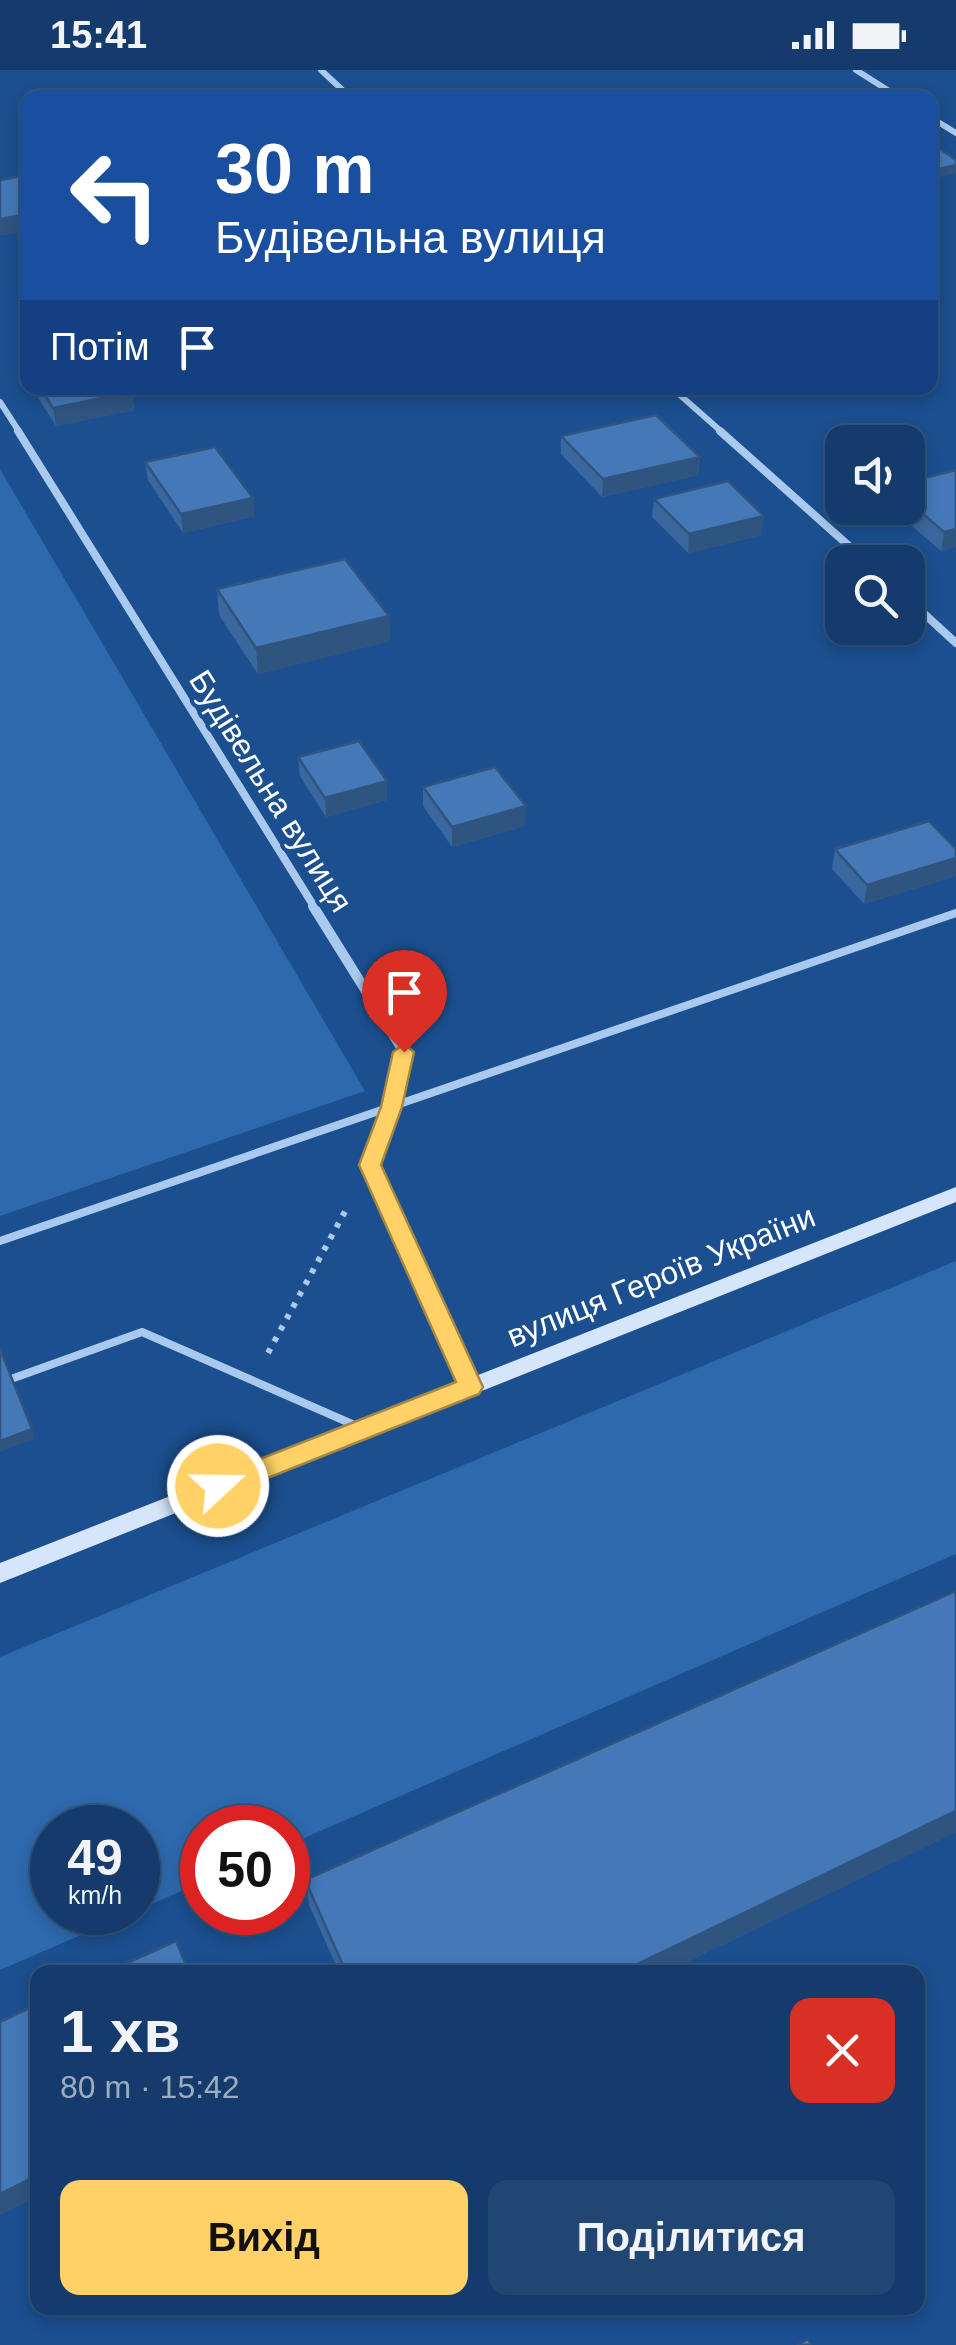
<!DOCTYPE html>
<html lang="uk">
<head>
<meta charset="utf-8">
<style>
  body { margin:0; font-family:Arial,sans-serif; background:#214673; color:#f1f3f6; height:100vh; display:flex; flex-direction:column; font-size:38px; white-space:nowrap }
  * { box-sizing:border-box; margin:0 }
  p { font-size:32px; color:#9dadc1 }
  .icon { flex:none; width:55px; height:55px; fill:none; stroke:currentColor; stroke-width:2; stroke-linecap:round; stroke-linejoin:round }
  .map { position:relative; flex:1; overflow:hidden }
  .details { position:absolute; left:30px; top:1895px; width:895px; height:350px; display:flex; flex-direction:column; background:#143b6b; border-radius:20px; box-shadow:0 5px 15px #0003,0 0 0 2px #33557e }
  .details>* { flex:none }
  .hud { position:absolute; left:20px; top:20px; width:918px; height:305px; border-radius:20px; box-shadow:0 5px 15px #0003,0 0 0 2px #33557e; background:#1a4fa0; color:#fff; overflow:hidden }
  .controls { position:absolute; left:825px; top:355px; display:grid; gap:20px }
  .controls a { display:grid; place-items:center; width:100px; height:100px; border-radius:20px; background:#143b6b; box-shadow:0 5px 15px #0003,0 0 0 2px #33557e; font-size:50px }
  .speed { position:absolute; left:30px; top:1735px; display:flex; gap:20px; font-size:50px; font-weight:700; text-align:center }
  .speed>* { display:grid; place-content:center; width:130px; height:130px; border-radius:50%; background:#143b6b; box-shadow:0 5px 15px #0003,0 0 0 2px #33557e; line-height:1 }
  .speed small { font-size:25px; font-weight:400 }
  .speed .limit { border:15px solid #d22; background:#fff; color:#111 }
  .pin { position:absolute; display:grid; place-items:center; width:85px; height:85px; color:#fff; margin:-102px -42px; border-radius:50% 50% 50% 0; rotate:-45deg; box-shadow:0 0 10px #0007 }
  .pin .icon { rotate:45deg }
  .me { position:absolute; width:110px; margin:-55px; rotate:69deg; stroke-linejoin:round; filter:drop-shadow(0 0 8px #0008) }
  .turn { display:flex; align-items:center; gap:35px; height:210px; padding:0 30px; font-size:45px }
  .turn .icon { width:130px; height:130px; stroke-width:2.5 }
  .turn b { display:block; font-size:70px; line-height:85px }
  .then { display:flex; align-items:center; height:95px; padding:0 30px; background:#0003; gap:20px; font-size:38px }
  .round { display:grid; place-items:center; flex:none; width:105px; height:105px; border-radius:20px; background:#214673 }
  .overview { display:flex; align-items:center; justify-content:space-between; height:170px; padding:0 30px }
  h1 { font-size:60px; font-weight:700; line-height:75px }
  .button { display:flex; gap:20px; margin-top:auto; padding:20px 30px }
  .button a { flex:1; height:115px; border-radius:20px; background:#ffd166; color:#111; font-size:40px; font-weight:700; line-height:115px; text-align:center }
  .button a+a { background:#214673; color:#f1f3f6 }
  .status { display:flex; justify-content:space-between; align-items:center; height:70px; padding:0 50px; background:#143b6b; direction:ltr }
  .status svg { height:28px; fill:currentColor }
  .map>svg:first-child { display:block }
</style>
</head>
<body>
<div class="status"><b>15:41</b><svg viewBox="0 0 49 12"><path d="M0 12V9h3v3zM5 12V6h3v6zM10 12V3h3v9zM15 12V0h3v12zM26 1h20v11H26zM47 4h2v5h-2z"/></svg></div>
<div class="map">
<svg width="956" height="2275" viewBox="0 0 956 2275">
  <rect width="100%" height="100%" fill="#1b4f8f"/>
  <path fill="#2e69ad" d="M 0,399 L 365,1021 L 0,1146 Z
    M 956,1191 L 956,1484 L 288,1775 L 288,1758 L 202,1758 L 202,1812 L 138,1840 L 138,1758 L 52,1758 L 52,1842 L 132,1843 L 0,1900 L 0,1587 Z"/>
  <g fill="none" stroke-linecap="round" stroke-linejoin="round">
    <path stroke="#a9c9ee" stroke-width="6" stroke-dasharray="5 8" stroke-linecap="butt" d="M 268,1283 L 348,1136"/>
    <path stroke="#a9c9ee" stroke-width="8" d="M 0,1171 L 956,843
      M 11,1309 L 142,1262 L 359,1357"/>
    <path stroke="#a9c9ee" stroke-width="6" d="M 321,0 L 351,28
      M 856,0 L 900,28
      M 930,47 L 956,63
      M 672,318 L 723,363
      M 0,332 L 20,363"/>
    <path stroke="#a9c9ee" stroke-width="8" d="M 18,361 L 315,838
      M 720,361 L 867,492
      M 908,529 L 956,573"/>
    <path stroke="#a9c9ee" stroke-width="10" d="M 313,836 L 404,982 L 370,1095 L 470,1317"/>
    <path fill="#d6e6fa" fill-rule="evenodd" d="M 956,1117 L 956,1132 L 0,1513 L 0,1493 Z"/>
  </g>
  <path fill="#3a679d" d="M 35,318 L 128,318 L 132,322 L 134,340 L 56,356 L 37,326 Z
    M 561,366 L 700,387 L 698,405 L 602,427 L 561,384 Z
    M 145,392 L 255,446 L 183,463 L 148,410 Z
    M 956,400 L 956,477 L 941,481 L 891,438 L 908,438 L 908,412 Z
    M 654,429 L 762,465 L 688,483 L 652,447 Z
    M 217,519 L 389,546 L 390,571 L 258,604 L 219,545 Z
    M 298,687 L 387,730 L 326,747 L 300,706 Z
    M 423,717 L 525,756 L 452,777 L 423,736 Z
    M 835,779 L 956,779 L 956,806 L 864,834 L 832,799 Z
    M 956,1521 L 956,1762 L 666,1902 L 339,1902 L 309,1835 L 305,1810 Z"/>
  <path fill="#305480" d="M 956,95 L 956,104 L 930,109 L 930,101 Z
    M 28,144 L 28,161 L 0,166 L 0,149 Z
    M 132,322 L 134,340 L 56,356 L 53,338 Z
    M 700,387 L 698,405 L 602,427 L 603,409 Z
    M 253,428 L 255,446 L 183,463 L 181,444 Z
    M 764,446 L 762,465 L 688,483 L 689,464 Z
    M 956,459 L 956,477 L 941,481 L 944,462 Z
    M 389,546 L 390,571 L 258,604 L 256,578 Z
    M 387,711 L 387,730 L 326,747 L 325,728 Z
    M 526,736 L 525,756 L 452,777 L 452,757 Z
    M 956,788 L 956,806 L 864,834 L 867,815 Z
    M 32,1359 L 35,1369 L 0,1382 L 0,1371 Z
    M 956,1741 L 956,1762 L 666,1902 L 621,1902 Z
    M 38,2105 L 38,2127 L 0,2145 L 0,2124 Z"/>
  <path fill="#4478b7" stroke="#305480" stroke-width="2.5" d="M 930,72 L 956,90 L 956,95 L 930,101 Z
    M 28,105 L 28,144 L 0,149 L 0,110 Z
    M 40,318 L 128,318 L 132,322 L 53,338 Z
    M 656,345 L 700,387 L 603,409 L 561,366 Z
    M 215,377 L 253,428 L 181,444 L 145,392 Z
    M 956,400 L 956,459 L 944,462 L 908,431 L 908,412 Z
    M 728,411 L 764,446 L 689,464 L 654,429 Z
    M 345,489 L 389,546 L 256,578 L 217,519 Z
    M 359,671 L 387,711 L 325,728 L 298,687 Z
    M 495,697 L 526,736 L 452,757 L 423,717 Z
    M 929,751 L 956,779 L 956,788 L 867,815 L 835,779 Z
    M 0,1279 L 32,1359 L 0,1371 Z
    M 956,1521 L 956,1741 L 621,1902 L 346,1902 L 305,1810 Z
    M 176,1871 L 189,1902 L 107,1902 Z
    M 38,1934 L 38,2105 L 0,2124 L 0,1952 Z
    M 808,2269 L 811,2275 L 798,2275 Z"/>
  <path fill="#ffd166" stroke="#a68842" stroke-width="2.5" d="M 404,974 L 414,982 L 402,1037 L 381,1095 L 483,1317 L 479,1324 L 227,1424 L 209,1424 L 205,1416 L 209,1409 L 456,1312 L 359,1095 L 381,1037 L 393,982 Z"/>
  <g text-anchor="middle" stroke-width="8" stroke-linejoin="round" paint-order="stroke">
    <g font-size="32" fill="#fff" stroke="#1b4f8f">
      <text transform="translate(271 721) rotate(58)" y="11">Будівельна вулиця</text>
      <text transform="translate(661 1206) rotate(-22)" y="11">вулиця Героїв України</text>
    </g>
  </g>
</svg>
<div class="controls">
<a><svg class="icon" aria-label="sound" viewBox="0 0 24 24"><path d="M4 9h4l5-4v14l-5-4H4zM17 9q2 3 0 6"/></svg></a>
<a><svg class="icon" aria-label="search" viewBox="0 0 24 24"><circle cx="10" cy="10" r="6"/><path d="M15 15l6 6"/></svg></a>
</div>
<div class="speed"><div>49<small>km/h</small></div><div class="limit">50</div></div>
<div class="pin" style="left:404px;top:982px;background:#d93025"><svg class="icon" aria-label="arrive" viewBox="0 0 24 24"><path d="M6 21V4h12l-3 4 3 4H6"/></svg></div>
<svg class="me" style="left:218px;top:1416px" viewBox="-20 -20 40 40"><circle r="17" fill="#ffd166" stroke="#fff" stroke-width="3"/><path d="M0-11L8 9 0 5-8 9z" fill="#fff"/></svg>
<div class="hud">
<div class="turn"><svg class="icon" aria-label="left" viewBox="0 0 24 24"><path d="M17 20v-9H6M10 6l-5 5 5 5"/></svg><div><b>30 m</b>Будівельна вулиця</div></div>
<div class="then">Потім<svg class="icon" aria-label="arrive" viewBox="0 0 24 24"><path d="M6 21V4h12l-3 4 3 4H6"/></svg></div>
</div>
<section class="details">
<div class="overview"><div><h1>1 хв</h1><p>80 m · 15:42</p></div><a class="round" style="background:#d93025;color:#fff"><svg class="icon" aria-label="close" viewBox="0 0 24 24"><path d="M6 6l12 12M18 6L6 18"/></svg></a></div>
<div class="button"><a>Вихід</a><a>Поділитися</a></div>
</section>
</div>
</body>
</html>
